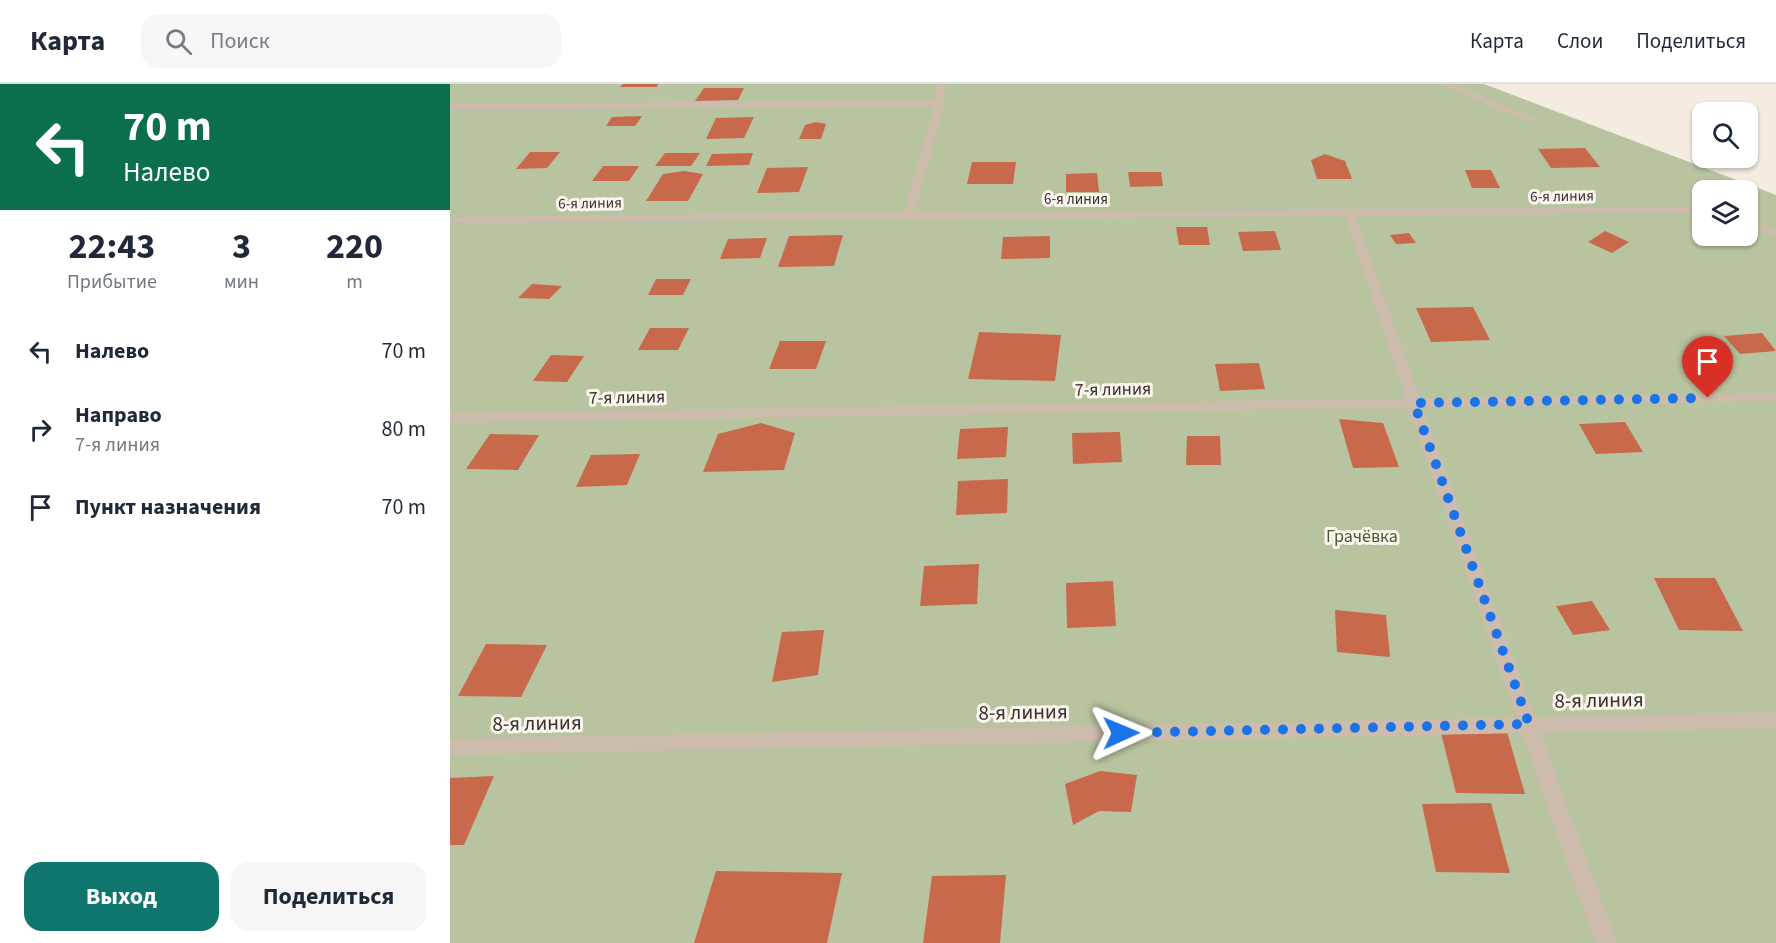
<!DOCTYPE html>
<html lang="ru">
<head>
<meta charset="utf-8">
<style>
  body { margin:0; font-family:"Source Sans 3",sans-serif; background:#f6f6f7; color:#1f2937; height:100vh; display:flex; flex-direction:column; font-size:22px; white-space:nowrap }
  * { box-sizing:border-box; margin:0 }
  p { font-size:20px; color:#747a83 }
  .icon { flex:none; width:33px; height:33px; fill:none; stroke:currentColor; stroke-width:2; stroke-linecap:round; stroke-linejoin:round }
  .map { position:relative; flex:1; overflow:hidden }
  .drawer { display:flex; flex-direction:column; background:#fff; width:450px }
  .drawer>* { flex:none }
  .hud { background:#0b6e4f; color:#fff; overflow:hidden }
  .controls { position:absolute; left:1242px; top:18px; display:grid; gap:12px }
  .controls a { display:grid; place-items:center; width:66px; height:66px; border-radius:12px; background:#fff; box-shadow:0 2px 4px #0004; font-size:30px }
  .pin { position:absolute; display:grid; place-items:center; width:51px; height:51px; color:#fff; margin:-62px -26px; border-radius:50% 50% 50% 0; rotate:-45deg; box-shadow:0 0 6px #0007 }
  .pin .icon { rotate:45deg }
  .me { position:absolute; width:66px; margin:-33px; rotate:89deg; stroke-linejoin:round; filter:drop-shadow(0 0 4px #0008) }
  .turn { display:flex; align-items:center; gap:21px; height:126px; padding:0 24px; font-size:27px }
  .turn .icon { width:78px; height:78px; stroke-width:2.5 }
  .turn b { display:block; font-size:42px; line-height:51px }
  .eta { display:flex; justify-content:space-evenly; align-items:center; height:102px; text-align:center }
  .eta b { font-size:36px; font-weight:700; line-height:42px }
  .cta { display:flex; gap:12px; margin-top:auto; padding:12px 24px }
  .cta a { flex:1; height:69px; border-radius:18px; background:#0f766e; color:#fff; font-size:24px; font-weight:700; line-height:69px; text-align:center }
  .cta a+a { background:#f6f6f7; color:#1f2937 }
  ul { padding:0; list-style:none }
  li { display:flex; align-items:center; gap:18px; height:78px; padding:0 24px }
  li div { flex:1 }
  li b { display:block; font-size:22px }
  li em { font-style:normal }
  header { display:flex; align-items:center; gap:36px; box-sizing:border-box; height:84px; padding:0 30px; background:#fff; border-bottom:2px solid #e0e1e3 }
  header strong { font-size:28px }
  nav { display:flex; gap:33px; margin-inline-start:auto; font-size:21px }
  .search { width:420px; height:54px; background:#f6f6f7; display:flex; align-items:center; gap:15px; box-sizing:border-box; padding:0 21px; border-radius:18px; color:#747a83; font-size:22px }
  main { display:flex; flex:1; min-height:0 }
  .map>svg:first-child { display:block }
</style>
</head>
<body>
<header>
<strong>Карта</strong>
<div class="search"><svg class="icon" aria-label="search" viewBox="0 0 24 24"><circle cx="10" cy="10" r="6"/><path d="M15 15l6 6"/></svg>Поиск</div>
<nav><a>Карта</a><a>Слои</a><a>Поделиться</a></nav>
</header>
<main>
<section class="drawer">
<div class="hud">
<div class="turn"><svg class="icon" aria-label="left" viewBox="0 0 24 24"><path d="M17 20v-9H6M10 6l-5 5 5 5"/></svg><div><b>70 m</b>Налево</div></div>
</div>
<div class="eta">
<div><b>22:43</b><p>Прибытие</p></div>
<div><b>3</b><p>мин</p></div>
<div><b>220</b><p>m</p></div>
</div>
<ul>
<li><svg class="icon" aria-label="left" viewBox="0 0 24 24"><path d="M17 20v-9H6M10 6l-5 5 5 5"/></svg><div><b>Налево</b></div><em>70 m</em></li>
<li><svg class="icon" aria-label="right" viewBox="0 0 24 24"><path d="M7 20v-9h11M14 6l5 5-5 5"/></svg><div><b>Направо</b><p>7-я линия</p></div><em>80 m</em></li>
<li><svg class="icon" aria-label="arrive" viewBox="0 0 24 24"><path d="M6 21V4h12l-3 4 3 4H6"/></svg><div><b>Пункт назначения</b></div><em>70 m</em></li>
</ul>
<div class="cta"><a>Выход</a><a>Поделиться</a></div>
</section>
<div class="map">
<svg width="1326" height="859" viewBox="0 0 1326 859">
  <rect width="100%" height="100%" fill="#f4ebe1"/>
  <path fill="#b8c4a0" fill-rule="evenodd" d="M 0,0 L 1034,0 L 1326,111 L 1326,859 L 0,859 ZM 1252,106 L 1298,106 L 1298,152 L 1252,152 Z"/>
  <path fill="#c8694b" d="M 173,0 L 208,0 L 207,3 L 170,3 Z
    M 254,4 L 294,4 L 288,16 L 245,17 Z
    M 192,32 L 185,42 L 156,42 L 162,33 Z
    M 304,33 L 294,54 L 256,55 L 266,34 Z
    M 366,38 L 376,40 L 371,55 L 349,55 L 355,41 Z
    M 1135,64 L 1150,83 L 1101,84 L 1088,65 Z
    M 80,68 L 110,68 L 97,84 L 66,85 Z
    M 215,69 L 250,69 L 241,82 L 205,82 Z
    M 303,69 L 299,81 L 256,82 L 262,70 Z
    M 875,70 L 895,77 L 902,95 L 867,95 L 861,76 Z
    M 522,78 L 566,78 L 563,100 L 517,100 Z
    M 153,82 L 189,82 L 179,97 L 142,97 Z
    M 358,83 L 349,108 L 307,109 L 317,84 Z
    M 1015,86 L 1041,86 L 1050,104 L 1022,104 Z
    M 234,87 L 253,90 L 238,117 L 196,117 L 213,90 Z
    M 678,88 L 711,88 L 713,102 L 680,103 Z
    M 647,89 L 649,108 L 616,108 L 616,90 Z
    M 726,143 L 757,143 L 760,161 L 729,161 Z
    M 825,147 L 831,166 L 793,167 L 788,148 Z
    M 1155,147 L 1179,158 L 1162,169 L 1138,158 Z
    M 959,149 L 966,159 L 946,160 L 940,151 Z
    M 393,151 L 384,182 L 328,183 L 339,152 Z
    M 600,152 L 600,174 L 551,175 L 553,153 Z
    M 317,154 L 310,174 L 270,175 L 278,155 Z
    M 206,195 L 241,195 L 233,211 L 198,211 Z
    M 82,200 L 112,202 L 99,215 L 68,214 Z
    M 1023,223 L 1040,256 L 981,258 L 966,224 Z
    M 200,244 L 239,244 L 228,266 L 188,266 Z
    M 529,248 L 611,251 L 605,297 L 518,295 Z
    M 1312,249 L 1326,267 L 1290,270 L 1274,252 Z
    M 330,257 L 376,257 L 366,285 L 319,285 Z
    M 101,271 L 134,272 L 117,298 L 83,297 Z
    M 809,279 L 815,305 L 770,307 L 765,280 Z
    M 889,335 L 933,339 L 949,383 L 903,384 Z
    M 1175,338 L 1193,368 L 1146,370 L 1129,340 Z
    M 311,339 L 345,349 L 334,386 L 253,388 L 268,350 Z
    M 558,343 L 556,373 L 507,375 L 510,345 Z
    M 670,348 L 672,378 L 623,380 L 622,349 Z
    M 40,350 L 89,351 L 68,386 L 16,385 Z
    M 737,352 L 770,352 L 771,381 L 736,381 Z
    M 190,370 L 177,401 L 126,403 L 141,371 Z
    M 558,395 L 557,429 L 506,431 L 508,397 Z
    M 529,480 L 527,520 L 470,522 L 474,482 Z
    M 1204,494 L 1265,494 L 1293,547 L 1229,546 Z
    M 663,497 L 666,542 L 617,544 L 616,499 Z
    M 1142,517 L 1160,546 L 1123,551 L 1106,522 Z
    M 885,526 L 936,531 L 940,573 L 887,568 Z
    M 374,546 L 368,591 L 322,598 L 332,548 Z
    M 36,560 L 97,561 L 71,613 L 8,612 Z
    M 1057,648 L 1075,710 L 1006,709 L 991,649 Z
    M 650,687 L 687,691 L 681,728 L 649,727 L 623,741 L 615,700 Z
    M 44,692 L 14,761 L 0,761 L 0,694 Z
    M 1041,719 L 1060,789 L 986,788 L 972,720 Z
    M 266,787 L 392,789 L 377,859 L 244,859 Z
    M 556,791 L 550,859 L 473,859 L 482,792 Z"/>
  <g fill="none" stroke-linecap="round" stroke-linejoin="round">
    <path fill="#cdbbac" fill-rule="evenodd" d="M 487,0 L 495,0 L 494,19 L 465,128 L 1252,123 L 1252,129 L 0,139 L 0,133 L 454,128 L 484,22 L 0,26 L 0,20 L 485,16 Z
      M 991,0 L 1003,0 L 1087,36 L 1079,38 Z
      M 1298,136 L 1326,146 L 1326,153 L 1298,143 Z
      M 1326,309 L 1326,317 L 0,339 L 0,329 Z
      M 1326,628 L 1326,644 L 0,671 L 0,655 Z"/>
    <path fill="#cdbbac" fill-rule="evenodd" d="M 900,127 L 905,130 L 971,319 L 1167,859 L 1145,859 L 957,319 L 895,130 Z"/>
  </g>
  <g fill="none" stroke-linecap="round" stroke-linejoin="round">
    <path stroke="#1a73e8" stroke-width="10" stroke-dasharray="0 18" d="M 671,649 L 1079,640 L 964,319 L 1258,314"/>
  </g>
  <g text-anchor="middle" stroke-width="6" stroke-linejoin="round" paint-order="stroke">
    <g font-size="15" fill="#3b302b" stroke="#fbf5ee">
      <text transform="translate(1112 112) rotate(-1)" y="5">6-я линия</text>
      <text x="626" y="120">6-я линия</text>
      <text transform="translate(140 119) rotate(-1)" y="5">6-я линия</text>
    </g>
    <g font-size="18" fill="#3b302b" stroke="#fbf5ee">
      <text transform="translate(663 305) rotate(-1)" y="6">7-я линия</text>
      <text transform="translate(177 313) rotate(-1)" y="6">7-я линия</text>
    </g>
    <g font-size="18" fill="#4a5a2e" stroke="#fbf5ee">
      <text x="912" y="458">Грачёвка</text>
    </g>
    <g font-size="21" fill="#3b302b" stroke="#fbf5ee">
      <text transform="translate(1149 616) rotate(-1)" y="7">8-я линия</text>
      <text transform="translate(573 628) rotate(-1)" y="7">8-я линия</text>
      <text transform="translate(87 639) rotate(-1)" y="7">8-я линия</text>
    </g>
  </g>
</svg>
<div class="controls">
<a><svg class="icon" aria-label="search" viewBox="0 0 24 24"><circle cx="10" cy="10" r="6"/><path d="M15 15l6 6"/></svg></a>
<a><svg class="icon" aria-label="layers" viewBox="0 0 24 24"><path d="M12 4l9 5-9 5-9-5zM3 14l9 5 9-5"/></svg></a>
</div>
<div class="pin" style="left:1258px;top:314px;background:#d93025"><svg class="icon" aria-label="arrive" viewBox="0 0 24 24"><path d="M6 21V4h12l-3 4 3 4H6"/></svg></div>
<svg class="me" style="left:671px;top:649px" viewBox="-20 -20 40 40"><path d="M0-17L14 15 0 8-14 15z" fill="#1a73e8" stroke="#fff" stroke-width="4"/></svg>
</div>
</main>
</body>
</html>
